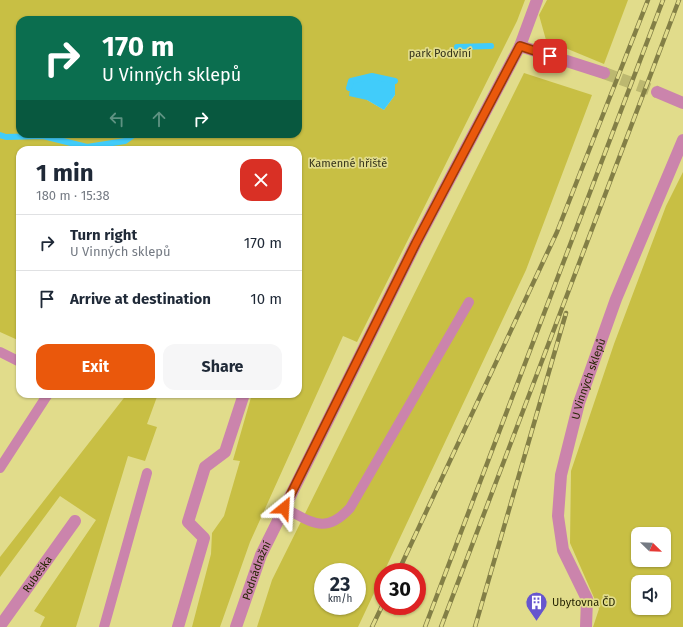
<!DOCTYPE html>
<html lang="en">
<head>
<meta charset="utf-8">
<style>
  body { margin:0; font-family:"Fira Sans",sans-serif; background:#f6f6f7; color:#1f2937; height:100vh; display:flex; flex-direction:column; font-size:15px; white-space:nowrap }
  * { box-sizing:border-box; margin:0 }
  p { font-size:13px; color:#747a83 }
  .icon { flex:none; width:22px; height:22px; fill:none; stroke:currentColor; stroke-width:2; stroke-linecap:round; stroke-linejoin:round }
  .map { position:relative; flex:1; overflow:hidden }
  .drawer { position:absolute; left:16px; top:146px; width:286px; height:252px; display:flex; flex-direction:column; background:#fff; border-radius:12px; box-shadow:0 1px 3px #0004 }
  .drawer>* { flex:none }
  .hud { position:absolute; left:16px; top:16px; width:286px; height:122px; border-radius:12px; box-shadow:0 1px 3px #0004; background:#0b6e4f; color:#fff; overflow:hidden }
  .needle { width:26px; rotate:113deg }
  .fabs { position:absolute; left:631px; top:527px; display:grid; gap:8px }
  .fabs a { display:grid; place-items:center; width:40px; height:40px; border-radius:8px; background:#fff; box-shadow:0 1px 3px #0004; font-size:20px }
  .speed { position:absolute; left:314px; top:563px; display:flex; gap:8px; font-size:20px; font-weight:700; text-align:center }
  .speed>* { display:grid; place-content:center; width:52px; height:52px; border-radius:50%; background:#fff; box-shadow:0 1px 3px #0004; line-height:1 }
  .speed small { font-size:10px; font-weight:400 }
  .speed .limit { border:6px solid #d22; background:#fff; color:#111 }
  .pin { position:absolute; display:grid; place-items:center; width:34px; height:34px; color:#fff; margin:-17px; border-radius:8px; box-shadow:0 2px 6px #0006 }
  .me { position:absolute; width:44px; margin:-22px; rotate:27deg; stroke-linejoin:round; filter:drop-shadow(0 0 3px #0008) }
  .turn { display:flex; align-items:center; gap:14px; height:84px; padding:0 20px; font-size:18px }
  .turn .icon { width:52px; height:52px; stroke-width:2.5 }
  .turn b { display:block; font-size:28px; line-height:34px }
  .lanes { display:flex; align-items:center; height:38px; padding:0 20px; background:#0003; justify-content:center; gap:20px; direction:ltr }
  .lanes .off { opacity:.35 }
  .round { display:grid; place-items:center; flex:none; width:42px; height:42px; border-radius:12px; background:#f6f6f7 }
  .headline { display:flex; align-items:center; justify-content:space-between; height:68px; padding:0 20px }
  h1 { font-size:24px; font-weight:700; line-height:30px }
  .primary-button { display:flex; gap:8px; margin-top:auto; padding:8px 20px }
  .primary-button a { flex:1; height:46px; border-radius:12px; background:#ea580c; color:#fff; font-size:16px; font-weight:700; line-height:46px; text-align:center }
  .primary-button a+a { background:#f6f6f7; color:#1f2937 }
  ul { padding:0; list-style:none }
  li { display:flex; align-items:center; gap:12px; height:56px; padding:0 20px; border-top:1px solid #e0e1e3 }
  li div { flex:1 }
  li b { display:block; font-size:15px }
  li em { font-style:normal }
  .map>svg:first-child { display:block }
</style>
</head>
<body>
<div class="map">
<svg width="683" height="627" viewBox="0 0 683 627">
  <rect width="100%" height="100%" fill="#e1dc8b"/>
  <path fill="#c8bf44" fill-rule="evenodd" d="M 0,0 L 525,0 L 517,21 L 357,342 L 343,336 L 250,542 L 220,627 L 192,627 L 211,554 L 212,533 L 224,516 L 240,461 L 233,460 L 252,394 L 298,394 L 298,150 L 20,150 L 20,341 L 0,332 ZM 20,20 L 298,20 L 298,134 L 20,134 ZM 395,95 L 384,110 L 367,100 Z
    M 547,0 L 628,0 L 604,64 L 546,40 L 539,15 Z
    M 524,73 L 592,95 L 526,270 L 358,627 L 257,627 L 272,580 ZM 323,572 L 357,572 L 357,606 L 323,606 Z
    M 683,172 L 683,627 L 593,627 L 599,609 L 570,543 L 571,471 L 614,344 L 666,206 ZM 638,534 L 664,534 L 664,560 L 638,560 ZM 638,582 L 664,582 L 664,608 L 638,608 Z
    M 127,394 L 158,394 L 147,424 L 157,427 L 145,461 L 128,456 L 76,627 L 40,627 L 45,617 L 34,611 L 96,520 L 60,496 L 0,577 L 0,557 Z"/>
  <path fill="#41ccfa" d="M 372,76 L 395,81 L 395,95 L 384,110 L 367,100 L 349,96 L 351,81 Z"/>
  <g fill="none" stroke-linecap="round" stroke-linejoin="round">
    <path stroke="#41ccfa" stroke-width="6" d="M 457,47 L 491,46
      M 349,88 L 351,81 L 372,76 L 395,81
      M 0,135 L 6,137 L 43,136 L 87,147 L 125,141 L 135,134"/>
    <path stroke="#bcb870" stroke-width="12" stroke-dasharray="12 6" stroke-linecap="butt" d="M 604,73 L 657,92"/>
    <path stroke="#cb84ac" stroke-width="10" d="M 0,352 L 20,362
      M 0,468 L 48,394
      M 284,508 C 312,522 325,535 350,508 L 469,302
      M 104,627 L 147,473"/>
    <g stroke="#cb84ac" stroke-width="12">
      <path d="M 520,46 L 604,73"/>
      <path d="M 657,92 L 683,103"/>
      <path id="s1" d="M 0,626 L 75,521"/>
      <path d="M 178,627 L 204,538 L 188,522 L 205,467 L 225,452 L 244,394"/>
      <path id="s2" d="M 236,627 L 261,555 L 416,243 L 520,46 L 537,0"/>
      <path id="s3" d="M 586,627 L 587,599 L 563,550 L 558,516 L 561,475 L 579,403 L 616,299 L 683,140"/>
    </g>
    <defs>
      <path id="rail" d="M 398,572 L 557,232 L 648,0
        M 372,627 L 383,604
        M 425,627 L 663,0
        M 441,627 L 679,0
        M 475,627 L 566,313"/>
    </defs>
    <use href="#rail" stroke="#837f46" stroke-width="4.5"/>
    <use href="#rail" stroke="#e1dc8b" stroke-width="3" stroke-dasharray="9" stroke-linecap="butt"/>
  </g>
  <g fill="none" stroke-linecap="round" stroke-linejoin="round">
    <defs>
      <path id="route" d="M 284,508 L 416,243 L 520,46 L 550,56"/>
    </defs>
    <use href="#route" stroke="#983908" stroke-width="10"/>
    <use href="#route" stroke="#ea580c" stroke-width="7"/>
  </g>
  <defs>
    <symbol id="building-pin" viewBox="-11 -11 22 30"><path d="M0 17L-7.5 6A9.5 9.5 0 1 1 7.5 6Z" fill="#6655ce" stroke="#e1dc8b"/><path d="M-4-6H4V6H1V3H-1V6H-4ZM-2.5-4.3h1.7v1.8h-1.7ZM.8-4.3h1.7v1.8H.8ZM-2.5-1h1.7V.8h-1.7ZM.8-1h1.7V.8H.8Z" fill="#fff"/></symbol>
  </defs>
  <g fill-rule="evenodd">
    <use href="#building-pin" x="524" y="590" width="25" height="34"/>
  </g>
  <g text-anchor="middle" stroke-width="3.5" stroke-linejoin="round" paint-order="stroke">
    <g font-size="11" fill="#34321a" stroke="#e1dc8b">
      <text x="440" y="57">park Podviní</text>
      <text x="348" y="167">Kamenné hřiště</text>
    </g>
    <g font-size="11" fill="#282604" stroke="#e1dc8b">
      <text dy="4" stroke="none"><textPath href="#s3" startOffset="258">U Vinných sklepů</textPath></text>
      <text dy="4" stroke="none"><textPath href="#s2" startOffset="60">Podnádražní</textPath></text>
      <text dy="4" stroke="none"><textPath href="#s1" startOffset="64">Rubeška</textPath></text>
    </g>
    <g font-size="11" fill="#282604" stroke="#e1dc8b" text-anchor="start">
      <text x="552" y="606">Ubytovna ČD</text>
    </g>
  </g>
</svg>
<div class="fabs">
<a><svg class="needle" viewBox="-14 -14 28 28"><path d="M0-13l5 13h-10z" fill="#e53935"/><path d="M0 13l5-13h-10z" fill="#747a83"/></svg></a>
<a><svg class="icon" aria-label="sound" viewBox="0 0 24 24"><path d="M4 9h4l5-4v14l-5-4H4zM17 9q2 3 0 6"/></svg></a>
</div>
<div class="speed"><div>23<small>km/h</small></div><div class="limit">30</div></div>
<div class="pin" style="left:550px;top:56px;background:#d93025"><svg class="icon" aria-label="arrive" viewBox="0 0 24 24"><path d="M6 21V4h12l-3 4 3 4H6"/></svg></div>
<svg class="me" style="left:284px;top:508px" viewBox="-20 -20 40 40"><path d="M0-17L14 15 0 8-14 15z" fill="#ea580c" stroke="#fff" stroke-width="4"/></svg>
<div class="hud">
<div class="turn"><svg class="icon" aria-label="right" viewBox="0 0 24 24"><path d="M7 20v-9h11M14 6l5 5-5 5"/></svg><div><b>170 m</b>U Vinných sklepů</div></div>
<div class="lanes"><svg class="icon off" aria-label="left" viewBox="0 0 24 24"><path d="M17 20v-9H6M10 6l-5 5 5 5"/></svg><svg class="icon off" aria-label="ahead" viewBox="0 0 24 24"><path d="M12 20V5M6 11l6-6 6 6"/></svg><svg class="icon" aria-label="right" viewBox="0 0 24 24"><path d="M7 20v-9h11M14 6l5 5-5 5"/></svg></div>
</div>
<section class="drawer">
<div class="headline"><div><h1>1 min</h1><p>180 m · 15:38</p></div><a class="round" style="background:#d93025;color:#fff"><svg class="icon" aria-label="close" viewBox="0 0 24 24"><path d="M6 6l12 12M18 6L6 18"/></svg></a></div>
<ul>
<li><svg class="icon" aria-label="right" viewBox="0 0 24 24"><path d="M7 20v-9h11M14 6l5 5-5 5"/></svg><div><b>Turn right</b><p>U Vinných sklepů</p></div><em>170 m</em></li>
<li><svg class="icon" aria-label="arrive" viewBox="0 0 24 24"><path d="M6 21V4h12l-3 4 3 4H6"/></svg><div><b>Arrive at destination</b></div><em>10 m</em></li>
</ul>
<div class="primary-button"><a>Exit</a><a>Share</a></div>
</section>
</div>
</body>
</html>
